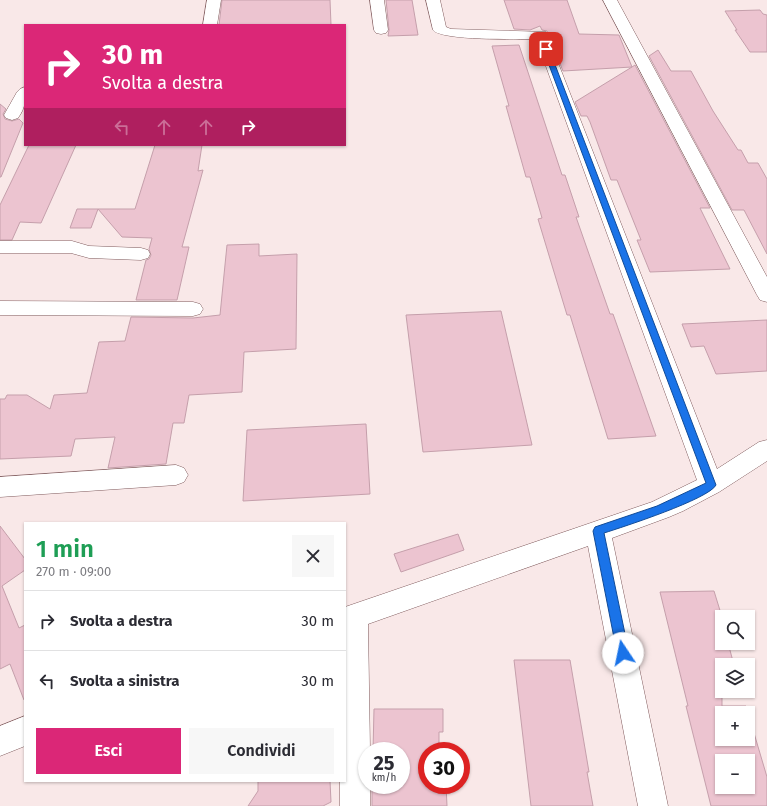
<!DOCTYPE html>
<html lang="it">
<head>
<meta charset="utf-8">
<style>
  body { margin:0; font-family:"Fira Sans",sans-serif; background:#f7f7f7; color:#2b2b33; height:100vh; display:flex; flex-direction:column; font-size:15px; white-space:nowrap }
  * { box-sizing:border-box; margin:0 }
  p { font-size:13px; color:#7c7c81 }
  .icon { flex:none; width:22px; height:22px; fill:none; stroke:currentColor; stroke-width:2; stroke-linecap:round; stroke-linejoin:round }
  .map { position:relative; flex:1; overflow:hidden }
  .panel { position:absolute; left:24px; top:522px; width:322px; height:260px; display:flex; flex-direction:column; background:#fff; border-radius:0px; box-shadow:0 1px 3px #0004 }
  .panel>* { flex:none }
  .top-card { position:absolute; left:24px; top:24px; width:322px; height:122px; border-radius:0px; box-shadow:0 1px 3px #0004; background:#db2777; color:#fff; overflow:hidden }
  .tools { position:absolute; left:715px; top:610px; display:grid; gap:8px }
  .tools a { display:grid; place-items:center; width:40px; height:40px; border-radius:0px; background:#fff; box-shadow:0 1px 3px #0004; font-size:20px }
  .speed { position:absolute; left:358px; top:742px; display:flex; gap:8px; font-size:20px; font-weight:700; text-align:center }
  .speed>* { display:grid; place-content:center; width:52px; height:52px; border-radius:50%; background:#fff; box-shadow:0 1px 3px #0004; line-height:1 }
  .speed small { font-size:10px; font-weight:400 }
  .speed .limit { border:6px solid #d22; background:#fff; color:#111 }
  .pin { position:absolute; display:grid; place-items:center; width:34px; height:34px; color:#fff; margin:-17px; border-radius:8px; box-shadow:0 2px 6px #0006 }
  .me { position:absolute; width:44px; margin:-22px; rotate:349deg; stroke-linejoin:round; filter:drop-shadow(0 0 3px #0008) }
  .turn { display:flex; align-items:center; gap:14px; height:84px; padding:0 12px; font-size:18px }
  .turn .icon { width:52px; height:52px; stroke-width:2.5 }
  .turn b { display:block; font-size:28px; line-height:34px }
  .lanes { display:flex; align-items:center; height:38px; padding:0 12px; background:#0003; justify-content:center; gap:20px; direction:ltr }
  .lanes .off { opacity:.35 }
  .round { display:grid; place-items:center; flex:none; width:42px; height:42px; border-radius:0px; background:#f7f7f7 }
  .summary { display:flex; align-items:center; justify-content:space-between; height:68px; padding:0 12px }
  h1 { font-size:24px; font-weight:600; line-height:30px; color:#1e9e55 }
  .action { display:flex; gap:8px; margin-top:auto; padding:8px 12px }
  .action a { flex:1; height:46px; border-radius:0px; background:#db2777; color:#fff; font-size:16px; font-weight:600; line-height:46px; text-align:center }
  .action a+a { background:#f7f7f7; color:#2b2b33 }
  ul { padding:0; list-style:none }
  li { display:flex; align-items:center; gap:12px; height:60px; padding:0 12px; border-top:1px solid #e1e1e2 }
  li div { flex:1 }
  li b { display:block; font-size:15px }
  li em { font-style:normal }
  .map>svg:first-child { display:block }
</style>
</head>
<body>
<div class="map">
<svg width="767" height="806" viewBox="0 0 767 806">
  <rect width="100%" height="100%" fill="#f9e8e8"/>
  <path fill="#ecc4d0" stroke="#c59fab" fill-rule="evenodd" d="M 222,0 L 330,0 L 331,25 L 219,25 Z
    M 386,0 L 412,0 L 418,35 L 388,36 L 389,30 Z
    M 504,0 L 567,0 L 579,34 L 619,35 L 632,67 L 635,65 L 710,208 L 700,208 L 730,269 L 650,272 L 637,240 L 641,240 L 617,180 L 611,180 L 590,122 L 587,116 L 581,116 L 575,102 L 632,67 L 563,71 L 547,31 L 542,30 L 540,26 L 530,30 L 514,29 Z
    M 760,10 L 763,14 L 767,15 L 767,52 L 750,52 L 735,30 L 737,30 L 725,11 Z
    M 519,45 L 562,175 L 565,175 L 579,217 L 576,217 L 610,314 L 613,314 L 656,436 L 608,439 L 570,315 L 567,315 L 538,219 L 542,218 L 530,177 L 526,177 L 506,106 L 509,106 L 492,46 Z
    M 658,50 L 671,71 L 691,71 L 713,111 L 738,150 L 741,150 L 748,163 L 758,163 L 767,179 L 767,254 L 744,210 L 732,210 L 649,56 Z
    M 0,104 L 6,109 L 3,114 L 5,119 L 12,121 L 19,119 L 23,123 L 1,177 L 0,177 Z
    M 29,145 L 76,145 L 41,223 L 20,222 L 12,240 L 0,240 L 0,205 Z
    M 155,145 L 202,145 L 198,171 L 203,170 L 182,247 L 189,247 L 177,300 L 136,300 L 146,260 L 149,259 L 151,255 L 149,249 L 152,238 L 122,237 L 98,209 L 91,228 L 70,228 L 77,209 L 135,209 Z
    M 259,244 L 259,256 L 297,254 L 296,349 L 244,352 L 242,392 L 189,395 L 184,423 L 173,423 L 166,464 L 108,468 L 115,437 L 75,439 L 71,456 L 0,459 L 0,399 L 5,399 L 7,395 L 27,395 L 50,409 L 54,395 L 87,393 L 99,342 L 125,341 L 131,317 L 193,318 L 220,315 L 227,245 Z
    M 501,311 L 532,445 L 423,452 L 406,315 Z
    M 767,320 L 767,371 L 716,374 L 704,346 L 691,347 L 682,324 Z
    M 366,424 L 370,494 L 243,501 L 247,430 Z
    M 0,526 L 25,559 L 25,570 L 2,586 L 19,628 L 25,625 L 25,699 L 24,700 L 10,664 L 0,669 Z
    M 458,534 L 464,550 L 401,572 L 394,554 Z
    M 714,591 L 722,617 L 720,617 L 722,624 L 722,643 L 728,643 L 734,665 L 722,665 L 722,706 L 746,706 L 767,777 L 767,806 L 711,806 L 686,706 L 688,706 L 660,592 ZM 722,713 L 748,713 L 748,739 L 722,739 ZM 722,761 L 748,761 L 748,787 L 722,787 Z
    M 514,660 L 570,660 L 589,772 L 587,772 L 593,806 L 531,806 Z
    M 374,709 L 443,709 L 443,732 L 439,732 L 439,751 L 427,751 L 427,785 L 446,785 L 447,806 L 372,806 L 372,785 L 401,785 L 401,751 L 373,751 Z
    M 258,781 L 330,781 L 331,802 L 323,806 L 248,806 L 258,791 Z"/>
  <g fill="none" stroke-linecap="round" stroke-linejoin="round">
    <defs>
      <path id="minor" d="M 207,0 L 221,0 L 217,25 L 203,25 Z
        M 370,0 L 384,0 L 388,30 L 386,33 L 381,34 L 376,33 L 374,30 Z
        M 426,0 L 440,0 L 446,27 L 451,29 L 546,32 L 717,469 L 759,442 L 767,440 L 767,461 L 719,492 L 683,511 L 669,517 L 612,538 L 668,806 L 638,806 L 588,546 L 368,624 L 370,751 L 367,751 L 367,785 L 370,785 L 370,806 L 340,806 L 340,781 L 345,781 L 345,607 L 652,502 L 697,480 L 536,39 C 519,39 441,41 433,30 Z
        M 603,0 L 617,0 L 767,277 L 767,302 L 760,300 L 757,295 Z
        M 25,87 C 25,101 26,107 18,118 L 12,120 L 6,118 L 4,115 L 17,92 L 20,89 Z
        M 0,241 L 72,241 L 89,246 L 141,248 L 148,250 L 150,254 L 148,258 L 141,260 L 89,258 L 71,253 L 0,253 Z
        M 0,301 L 193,302 L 200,304 L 203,309 L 200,314 L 193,316 L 0,315 Z
        M 176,465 L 184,468 L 188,475 L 184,482 L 176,485 L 0,497 L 0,477 Z
        M 25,716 L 25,746 L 0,756 L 0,726 Z"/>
    </defs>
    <use href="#minor" stroke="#805c5e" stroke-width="1"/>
    <use href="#minor" fill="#fff" fill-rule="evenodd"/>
  </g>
  <path fill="#1a73e8" stroke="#114b97" d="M 546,47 L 549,49 L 716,485 C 709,499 623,527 604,533 L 629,653 L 627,657 L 623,659 L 619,657 L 617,653 L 593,531 L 595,527 L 657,506 L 706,483 L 543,49 Z"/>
</svg>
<div class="tools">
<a><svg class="icon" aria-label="search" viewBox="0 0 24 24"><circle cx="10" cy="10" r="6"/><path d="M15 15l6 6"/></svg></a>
<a><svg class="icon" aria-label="layers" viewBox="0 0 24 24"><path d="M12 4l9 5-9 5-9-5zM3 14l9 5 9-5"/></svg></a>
<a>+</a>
<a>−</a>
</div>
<div class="speed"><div>25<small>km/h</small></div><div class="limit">30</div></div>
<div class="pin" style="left:546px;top:49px;background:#d93025"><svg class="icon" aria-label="arrive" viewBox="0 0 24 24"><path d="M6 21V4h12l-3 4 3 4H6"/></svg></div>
<svg class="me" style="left:623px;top:653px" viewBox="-20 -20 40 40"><circle r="19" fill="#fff"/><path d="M0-13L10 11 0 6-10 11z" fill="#1a73e8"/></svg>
<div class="top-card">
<div class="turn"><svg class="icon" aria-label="right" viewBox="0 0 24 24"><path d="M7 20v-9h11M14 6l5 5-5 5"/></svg><div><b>30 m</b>Svolta a destra</div></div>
<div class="lanes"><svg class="icon off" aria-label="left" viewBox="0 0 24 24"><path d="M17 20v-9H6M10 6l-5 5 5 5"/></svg><svg class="icon off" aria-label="ahead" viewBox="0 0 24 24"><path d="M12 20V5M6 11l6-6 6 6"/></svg><svg class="icon off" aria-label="ahead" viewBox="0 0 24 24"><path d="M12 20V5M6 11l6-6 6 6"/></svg><svg class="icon" aria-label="right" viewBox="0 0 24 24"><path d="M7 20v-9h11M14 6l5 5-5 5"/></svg></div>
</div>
<section class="panel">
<div class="summary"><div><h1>1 min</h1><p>270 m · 09:00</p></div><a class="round"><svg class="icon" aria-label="close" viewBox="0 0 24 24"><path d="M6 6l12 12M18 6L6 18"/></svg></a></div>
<ul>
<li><svg class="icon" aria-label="right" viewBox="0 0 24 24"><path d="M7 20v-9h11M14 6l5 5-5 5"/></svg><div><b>Svolta a destra</b></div><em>30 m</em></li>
<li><svg class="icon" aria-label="left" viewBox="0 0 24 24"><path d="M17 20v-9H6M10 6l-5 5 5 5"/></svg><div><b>Svolta a sinistra</b></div><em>30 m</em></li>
</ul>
<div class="action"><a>Esci</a><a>Condividi</a></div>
</section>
</div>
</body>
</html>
